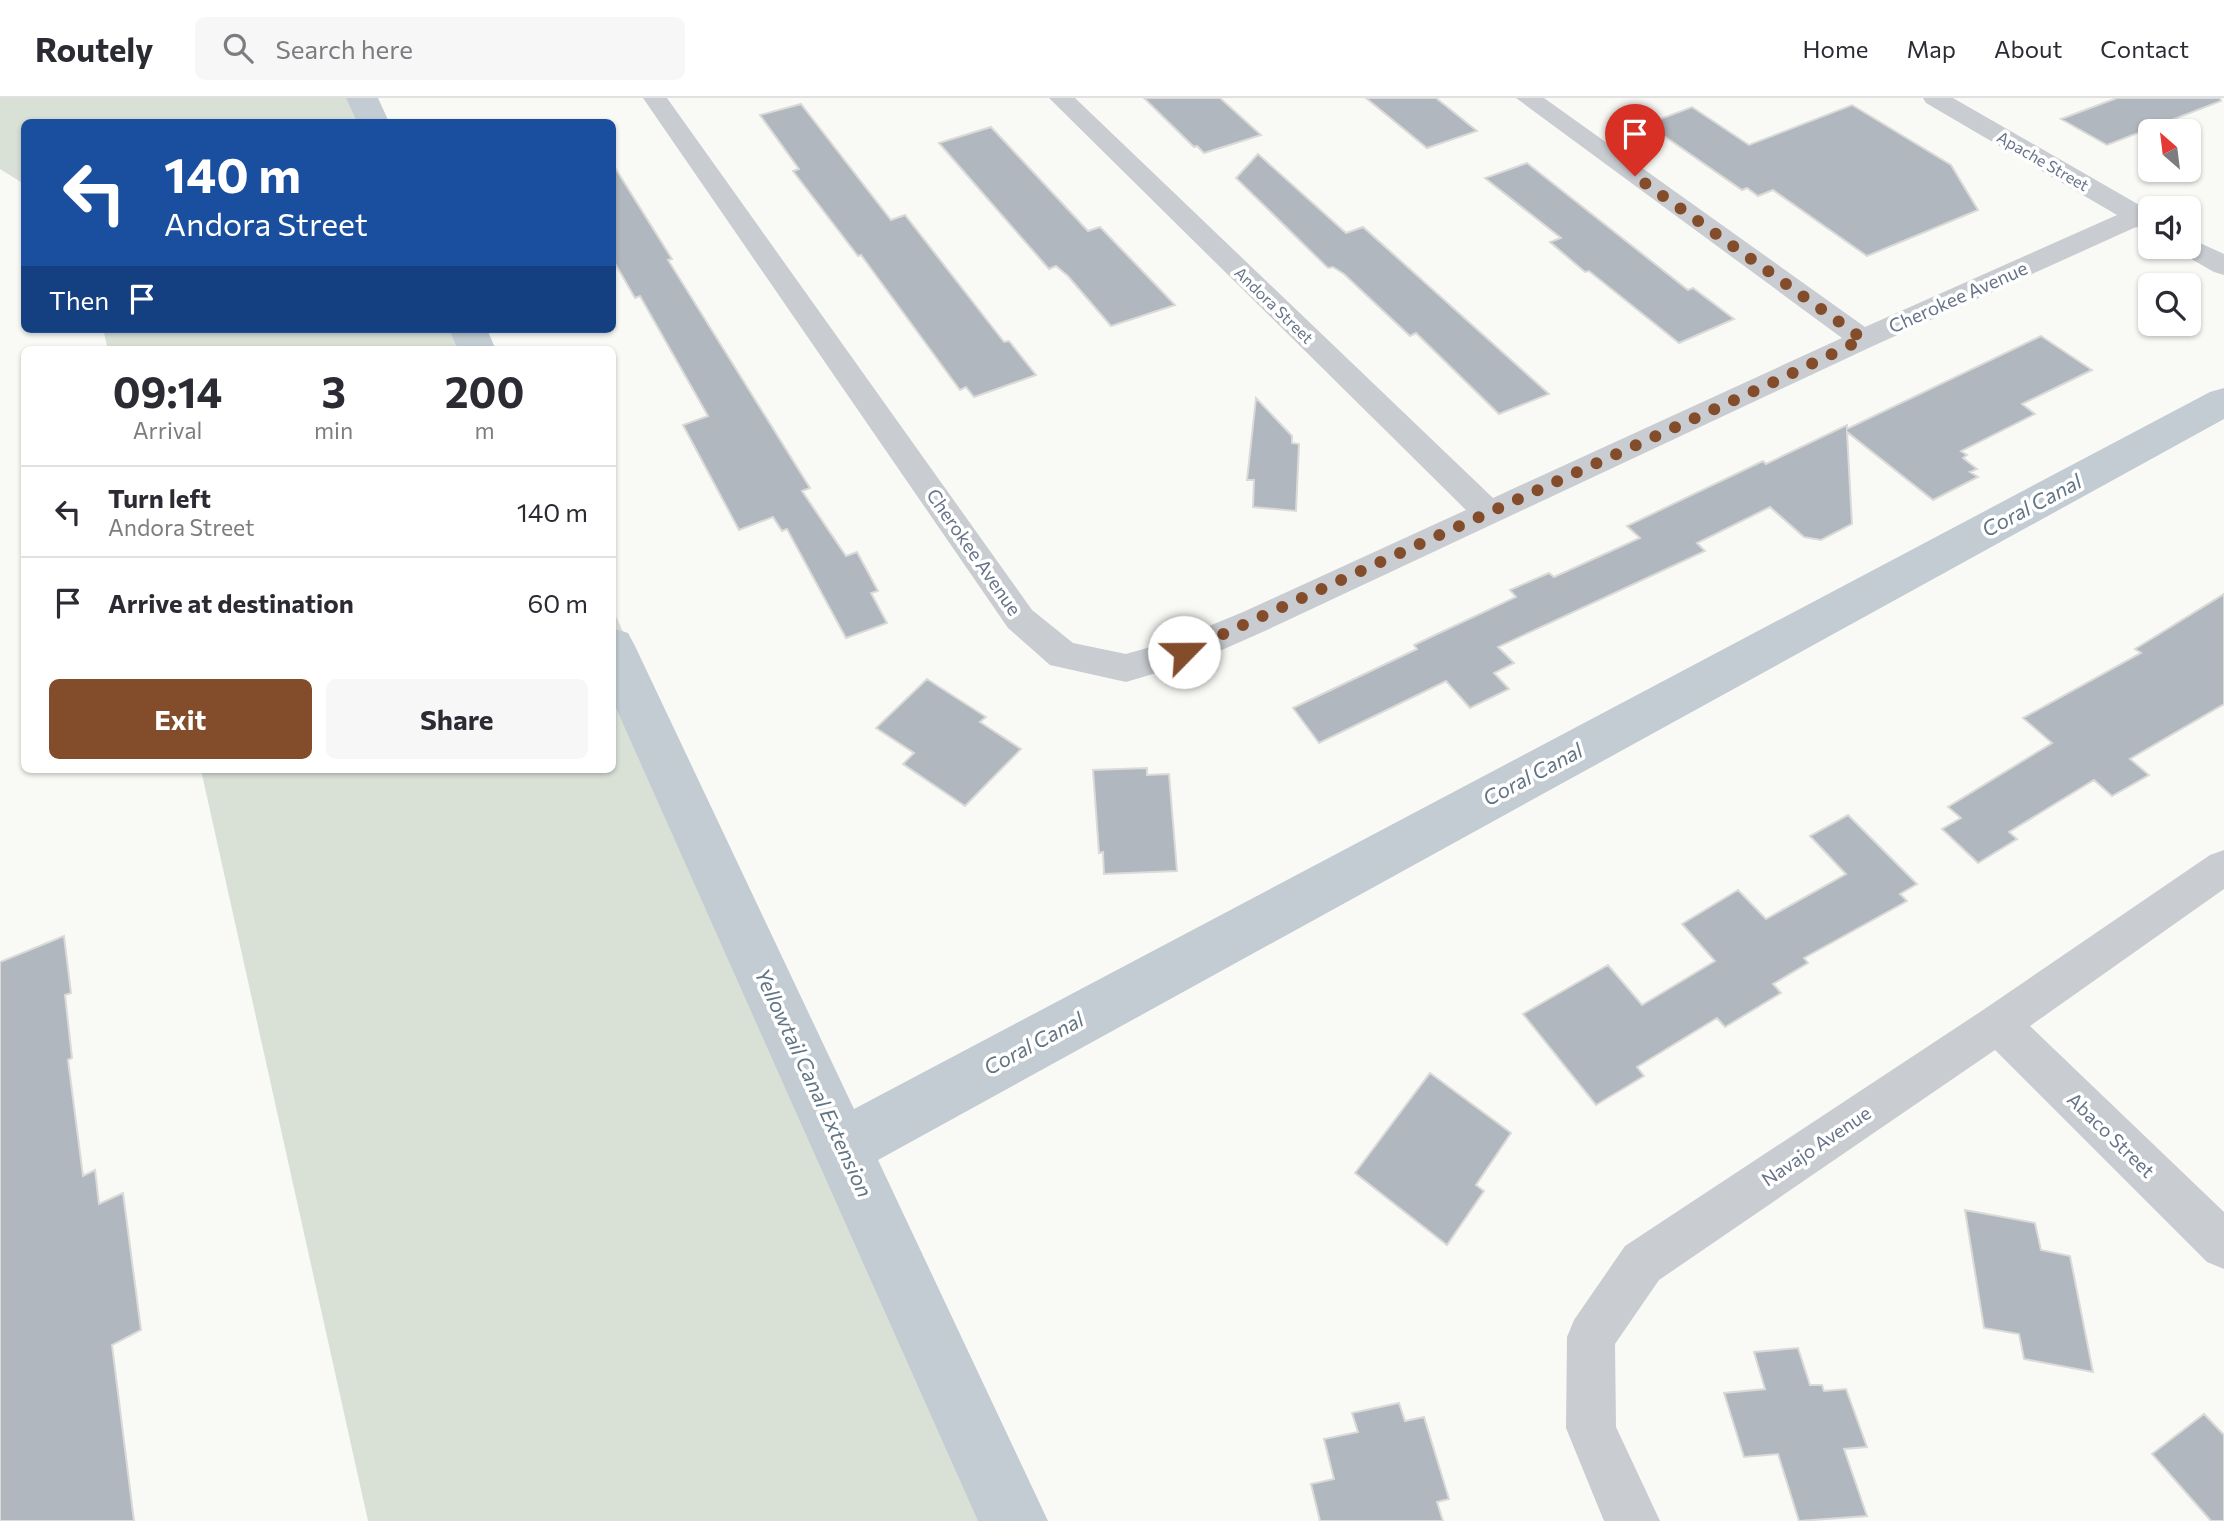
<!DOCTYPE html>
<html lang="en">
<head>
<meta charset="utf-8">
<style>
  body { margin:0; font-family:Commissioner,sans-serif; background:#f7f7f7; color:#2b2b33; height:100vh; display:flex; flex-direction:column; font-size:26px; white-space:nowrap }
  * { box-sizing:border-box; margin:0 }
  p { font-size:23px; color:#7c7c81 }
  .icon { flex:none; width:38px; height:38px; fill:none; stroke:currentColor; stroke-width:2; stroke-linecap:round; stroke-linejoin:round }
  .map { position:relative; flex:1; overflow:hidden }
  .drawer { position:absolute; left:21px; top:248px; width:595px; height:427px; display:flex; flex-direction:column; background:#fff; border-radius:10px; box-shadow:0 2px 5px #0004 }
  .drawer>* { flex:none }
  .guide { position:absolute; left:21px; top:21px; width:595px; height:214px; border-radius:10px; box-shadow:0 2px 5px #0004; background:#1a4fa0; color:#fff; overflow:hidden }
  .needle { width:46px; rotate:332deg }
  .fabs { position:absolute; left:2138px; top:21px; display:grid; gap:14px }
  .fabs a { display:grid; place-items:center; width:63px; height:63px; border-radius:10px; background:#fff; box-shadow:0 2px 5px #0004; font-size:35px }
  .pin { position:absolute; display:grid; place-items:center; width:60px; height:60px; color:#fff; margin:-72px -30px; border-radius:50% 50% 50% 0; rotate:-45deg; box-shadow:0 0 7px #0007 }
  .pin .icon { rotate:45deg }
  .me { position:absolute; width:77px; margin:-38px; rotate:67deg; stroke-linejoin:round; filter:drop-shadow(0 0 5px #0008) }
  .turn { display:flex; align-items:center; gap:24px; height:147px; padding:0 28px; font-size:32px }
  .turn .icon { width:91px; height:91px; stroke-width:2.5 }
  .turn b { display:block; font-size:49px; line-height:60px }
  .then { display:flex; align-items:center; height:66px; padding:0 28px; background:#0003; gap:14px; font-size:26px }
  .eta { display:flex; justify-content:space-evenly; align-items:center; height:119px; text-align:center }
  .eta b { font-size:42px; font-weight:700; line-height:49px }
  .cta { display:flex; gap:14px; margin-top:auto; padding:14px 28px }
  .cta a { flex:1; height:80px; border-radius:10px; background:#834c2a; color:#fff; font-size:28px; font-weight:700; line-height:80px; text-align:center }
  .cta a+a { background:#f7f7f7; color:#2b2b33 }
  ul { padding:0; list-style:none }
  li { display:flex; align-items:center; gap:21px; height:91px; padding:0 28px; border-top:2px solid #e1e1e2 }
  li div { flex:1 }
  li b { display:block; font-size:26px }
  li em { font-style:normal }
  header { display:flex; align-items:center; gap:42px; box-sizing:border-box; height:98px; padding:0 35px; background:#fff; border-bottom:2px solid #e1e1e2 }
  header strong { font-size:33px }
  nav { display:flex; gap:38px; margin-inline-start:auto; font-size:24px }
  .search { width:490px; height:63px; background:#f7f7f7; display:flex; align-items:center; gap:18px; box-sizing:border-box; padding:0 24px; border-radius:10px; color:#7c7c81; font-size:26px }
  .map>svg:first-child { display:block }
</style>
</head>
<body>
<header>
<strong>Routely</strong>
<div class="search"><svg class="icon" aria-label="search" viewBox="0 0 24 24"><circle cx="10" cy="10" r="6"/><path d="M15 15l6 6"/></svg>Search here</div>
<nav><a>Home</a><a>Map</a><a>About</a><a>Contact</a></nav>
</header>
<div class="map">
<svg width="2224" height="1423" viewBox="0 0 2224 1423">
  <rect width="100%" height="100%" fill="#f9f9f6"/>
  <path fill="#d9e1d7" d="M 0,0 L 373,0 L 384,24 L 24,24 L 24,86 L 0,71 Z
    M 103,231 L 481,231 L 491,252 L 108,252 Z
    M 613,512 L 1039,1423 L 368,1423 L 201,672 L 612,672 Z"/>
  <g fill="none" stroke-linecap="round" stroke-linejoin="round">
    <path fill="#c3ccd2" fill-rule="evenodd" d="M 346,0 L 378,0 L 389,24 L 357,24 Z
      M 449,231 L 487,231 L 496,252 L 458,252 Z
      M 2224,290 L 2224,321 L 878,1062 L 1048,1423 L 978,1423 L 612,601 L 612,530 L 628,535 L 635,548 L 854,1011 L 2210,294 Z"/>
  </g>
  <path fill="#b1b7bf" stroke="#dadbd8" stroke-width="2" d="M 1144,0 L 1220,0 L 1261,37 L 1204,55 L 1197,48 L 1194,49 Z
    M 1366,0 L 1436,0 L 1477,33 L 1427,50 Z
    M 2117,0 L 2220,0 L 2221,3 L 2107,47 L 2061,21 Z
    M 801,6 L 891,122 L 905,117 L 1004,244 L 1009,243 L 1036,277 L 974,299 L 966,289 L 960,292 L 861,157 L 858,158 L 793,73 L 799,71 L 760,17 Z
    M 1852,7 L 1951,67 L 1978,112 L 1867,158 L 1773,92 L 1758,98 L 1747,90 L 1742,92 L 1647,26 L 1692,9 L 1749,47 Z
    M 991,29 L 1088,133 L 1100,129 L 1175,207 L 1111,228 L 1068,178 L 1056,168 L 1049,171 L 939,45 Z
    M 1258,56 L 1346,135 L 1363,129 L 1549,296 L 1499,316 L 1416,235 L 1410,238 L 1344,176 L 1333,169 L 1328,170 L 1236,80 Z
    M 612,65 L 672,161 L 668,162 L 810,390 L 802,393 L 846,458 L 857,454 L 878,493 L 871,495 L 887,525 L 846,540 L 787,431 L 782,433 L 773,419 L 739,432 L 683,327 L 708,318 L 640,198 L 635,200 L 612,160 Z
    M 1527,65 L 1688,192 L 1693,190 L 1734,221 L 1679,245 L 1589,173 L 1585,174 L 1550,144 L 1561,140 L 1485,80 Z
    M 2041,238 L 2092,272 L 2022,306 L 2035,316 L 1961,353 L 1967,357 L 1963,360 L 1977,371 L 1970,374 L 1978,379 L 1933,402 L 1847,334 L 1852,426 L 1821,442 L 1804,439 L 1770,409 L 1697,445 L 1705,453 L 1498,549 L 1514,565 L 1494,575 L 1509,591 L 1470,610 L 1446,583 L 1319,645 L 1293,610 L 1417,551 L 1414,547 L 1516,499 L 1510,492 L 1549,475 L 1554,479 L 1640,440 L 1627,428 L 1763,363 L 1766,366 L 1847,327 L 1847,331 Z
    M 1256,300 L 1292,338 L 1292,345 L 1299,346 L 1296,413 L 1253,409 L 1254,382 L 1247,382 Z
    M 2224,496 L 2224,606 L 2130,661 L 2149,677 L 2112,698 L 2094,682 L 2009,734 L 2017,741 L 1978,765 L 1942,731 L 1961,720 L 1948,709 L 2052,645 L 2023,620 L 2141,555 L 2135,551 Z
    M 927,581 L 986,619 L 980,624 L 1021,651 L 965,708 L 903,666 L 914,655 L 876,630 Z
    M 1147,670 L 1147,677 L 1169,676 L 1177,773 L 1104,776 L 1103,754 L 1099,755 L 1093,672 Z
    M 1848,717 L 1917,786 L 1900,796 L 1907,803 L 1804,860 L 1808,865 L 1773,886 L 1781,895 L 1725,929 L 1717,920 L 1637,969 L 1644,978 L 1596,1007 L 1523,916 L 1608,867 L 1642,907 L 1715,863 L 1682,826 L 1738,792 L 1766,821 L 1846,776 L 1810,738 Z
    M 64,838 L 71,895 L 65,897 L 72,960 L 68,962 L 83,1078 L 95,1072 L 99,1106 L 123,1095 L 141,1232 L 112,1247 L 134,1423 L 0,1423 L 0,864 Z
    M 1430,975 L 1511,1035 L 1476,1087 L 1484,1093 L 1447,1147 L 1355,1075 Z
    M 1965,1112 L 2035,1125 L 2041,1152 L 2070,1158 L 2093,1274 L 2024,1261 L 2019,1236 L 1984,1230 Z
    M 1798,1250 L 1810,1287 L 1822,1287 L 1824,1293 L 1846,1291 L 1867,1349 L 1844,1351 L 1867,1418 L 1799,1423 L 1778,1356 L 1744,1359 L 1724,1295 L 1765,1291 L 1754,1254 Z
    M 1399,1305 L 1405,1323 L 1424,1319 L 1449,1401 L 1437,1404 L 1443,1423 L 1320,1423 L 1311,1386 L 1334,1381 L 1324,1341 L 1358,1334 L 1352,1315 Z
    M 2204,1316 L 2224,1337 L 2224,1423 L 2211,1423 L 2152,1356 Z"/>
  <g fill="none" stroke-linecap="round" stroke-linejoin="round">
    <path fill="#c9ccd0" fill-rule="evenodd" d="M 643,0 L 667,0 L 1032,512 L 1073,545 L 1126,556 L 1175,542 L 1243,514 L 1466,412 L 1049,0 L 1075,0 L 1493,400 L 1842,240 L 1516,0 L 1544,0 L 1865,229 L 2117,117 L 1926,5 L 1923,0 L 1953,0 L 2148,112 L 2151,115 L 2151,134 L 2136,129 L 1873,248 L 1267,532 L 1197,563 L 1126,584 L 1050,567 L 1008,530 Z
      M 2189,140 L 2224,156 L 2224,177 L 2214,174 L 2179,154 L 2176,149 L 2189,149 Z
      M 2224,752 L 2224,791 L 2030,928 L 2224,1114 L 2224,1171 L 2207,1164 L 1995,952 L 1659,1182 L 1615,1246 L 1616,1329 L 1660,1423 L 1604,1423 L 1566,1330 L 1567,1239 L 1574,1222 L 1625,1148 L 1983,912 L 2210,757 Z"/>
  </g>
  <g fill="none" stroke-linecap="round" stroke-linejoin="round">
    <path stroke="#834c2a" stroke-width="12" stroke-dasharray="0 21.6" d="M 1184,554 L 1776,283 L 1863,241 L 1635,78"/>
  </g>
  <g text-anchor="middle" stroke-width="7" stroke-linejoin="round" paint-order="stroke">
    <g font-size="16" fill="#667389" stroke="#fff">
      <text transform="translate(2043 63) rotate(30)" y="6">Apache Street</text>
      <text transform="translate(1274 207) rotate(44)" y="6">Andora Street</text>
    </g>
    <g font-size="19" fill="#667389" stroke="#fff">
      <text transform="translate(1958 199) rotate(-24)" y="7">Cherokee Avenue</text>
      <text transform="translate(974 454) rotate(55)" y="7">Cherokee Avenue</text>
      <text transform="translate(2111 1037) rotate(44)" y="7">Abaco Street</text>
      <text transform="translate(1816 1048) rotate(-34)" y="7">Navajo Avenue</text>
    </g>
    <g font-size="21" font-style="italic" fill="#627584" stroke="#fff">
      <text transform="translate(2032 408) rotate(-28)" y="7">Coral Canal</text>
      <text transform="translate(1533 677) rotate(-28)" y="7">Coral Canal</text>
      <text transform="translate(1034 946) rotate(-28)" y="7">Coral Canal</text>
      <text transform="translate(813 985) rotate(65)" y="7">Yellowtail Canal Extension</text>
    </g>
  </g>
</svg>
<div class="fabs">
<a><svg class="needle" viewBox="-14 -14 28 28"><path d="M0-13l5 13h-10z" fill="#e53935"/><path d="M0 13l5-13h-10z" fill="#7c7c81"/></svg></a>
<a><svg class="icon" aria-label="sound" viewBox="0 0 24 24"><path d="M4 9h4l5-4v14l-5-4H4zM17 9q2 3 0 6"/></svg></a>
<a><svg class="icon" aria-label="search" viewBox="0 0 24 24"><circle cx="10" cy="10" r="6"/><path d="M15 15l6 6"/></svg></a>
</div>
<div class="pin" style="left:1635px;top:78px;background:#d93025"><svg class="icon" aria-label="arrive" viewBox="0 0 24 24"><path d="M6 21V4h12l-3 4 3 4H6"/></svg></div>
<svg class="me" style="left:1184px;top:554px" viewBox="-20 -20 40 40"><circle r="19" fill="#fff"/><path d="M0-13L10 11 0 6-10 11z" fill="#834c2a"/></svg>
<div class="guide">
<div class="turn"><svg class="icon" aria-label="left" viewBox="0 0 24 24"><path d="M17 20v-9H6M10 6l-5 5 5 5"/></svg><div><b>140 m</b>Andora Street</div></div>
<div class="then">Then<svg class="icon" aria-label="arrive" viewBox="0 0 24 24"><path d="M6 21V4h12l-3 4 3 4H6"/></svg></div>
</div>
<section class="drawer">
<div class="eta">
<div><b>09:14</b><p>Arrival</p></div>
<div><b>3</b><p>min</p></div>
<div><b>200</b><p>m</p></div>
</div>
<ul>
<li><svg class="icon" aria-label="left" viewBox="0 0 24 24"><path d="M17 20v-9H6M10 6l-5 5 5 5"/></svg><div><b>Turn left</b><p>Andora Street</p></div><em>140 m</em></li>
<li><svg class="icon" aria-label="arrive" viewBox="0 0 24 24"><path d="M6 21V4h12l-3 4 3 4H6"/></svg><div><b>Arrive at destination</b></div><em>60 m</em></li>
</ul>
<div class="cta"><a>Exit</a><a>Share</a></div>
</section>
</div>
</body>
</html>
